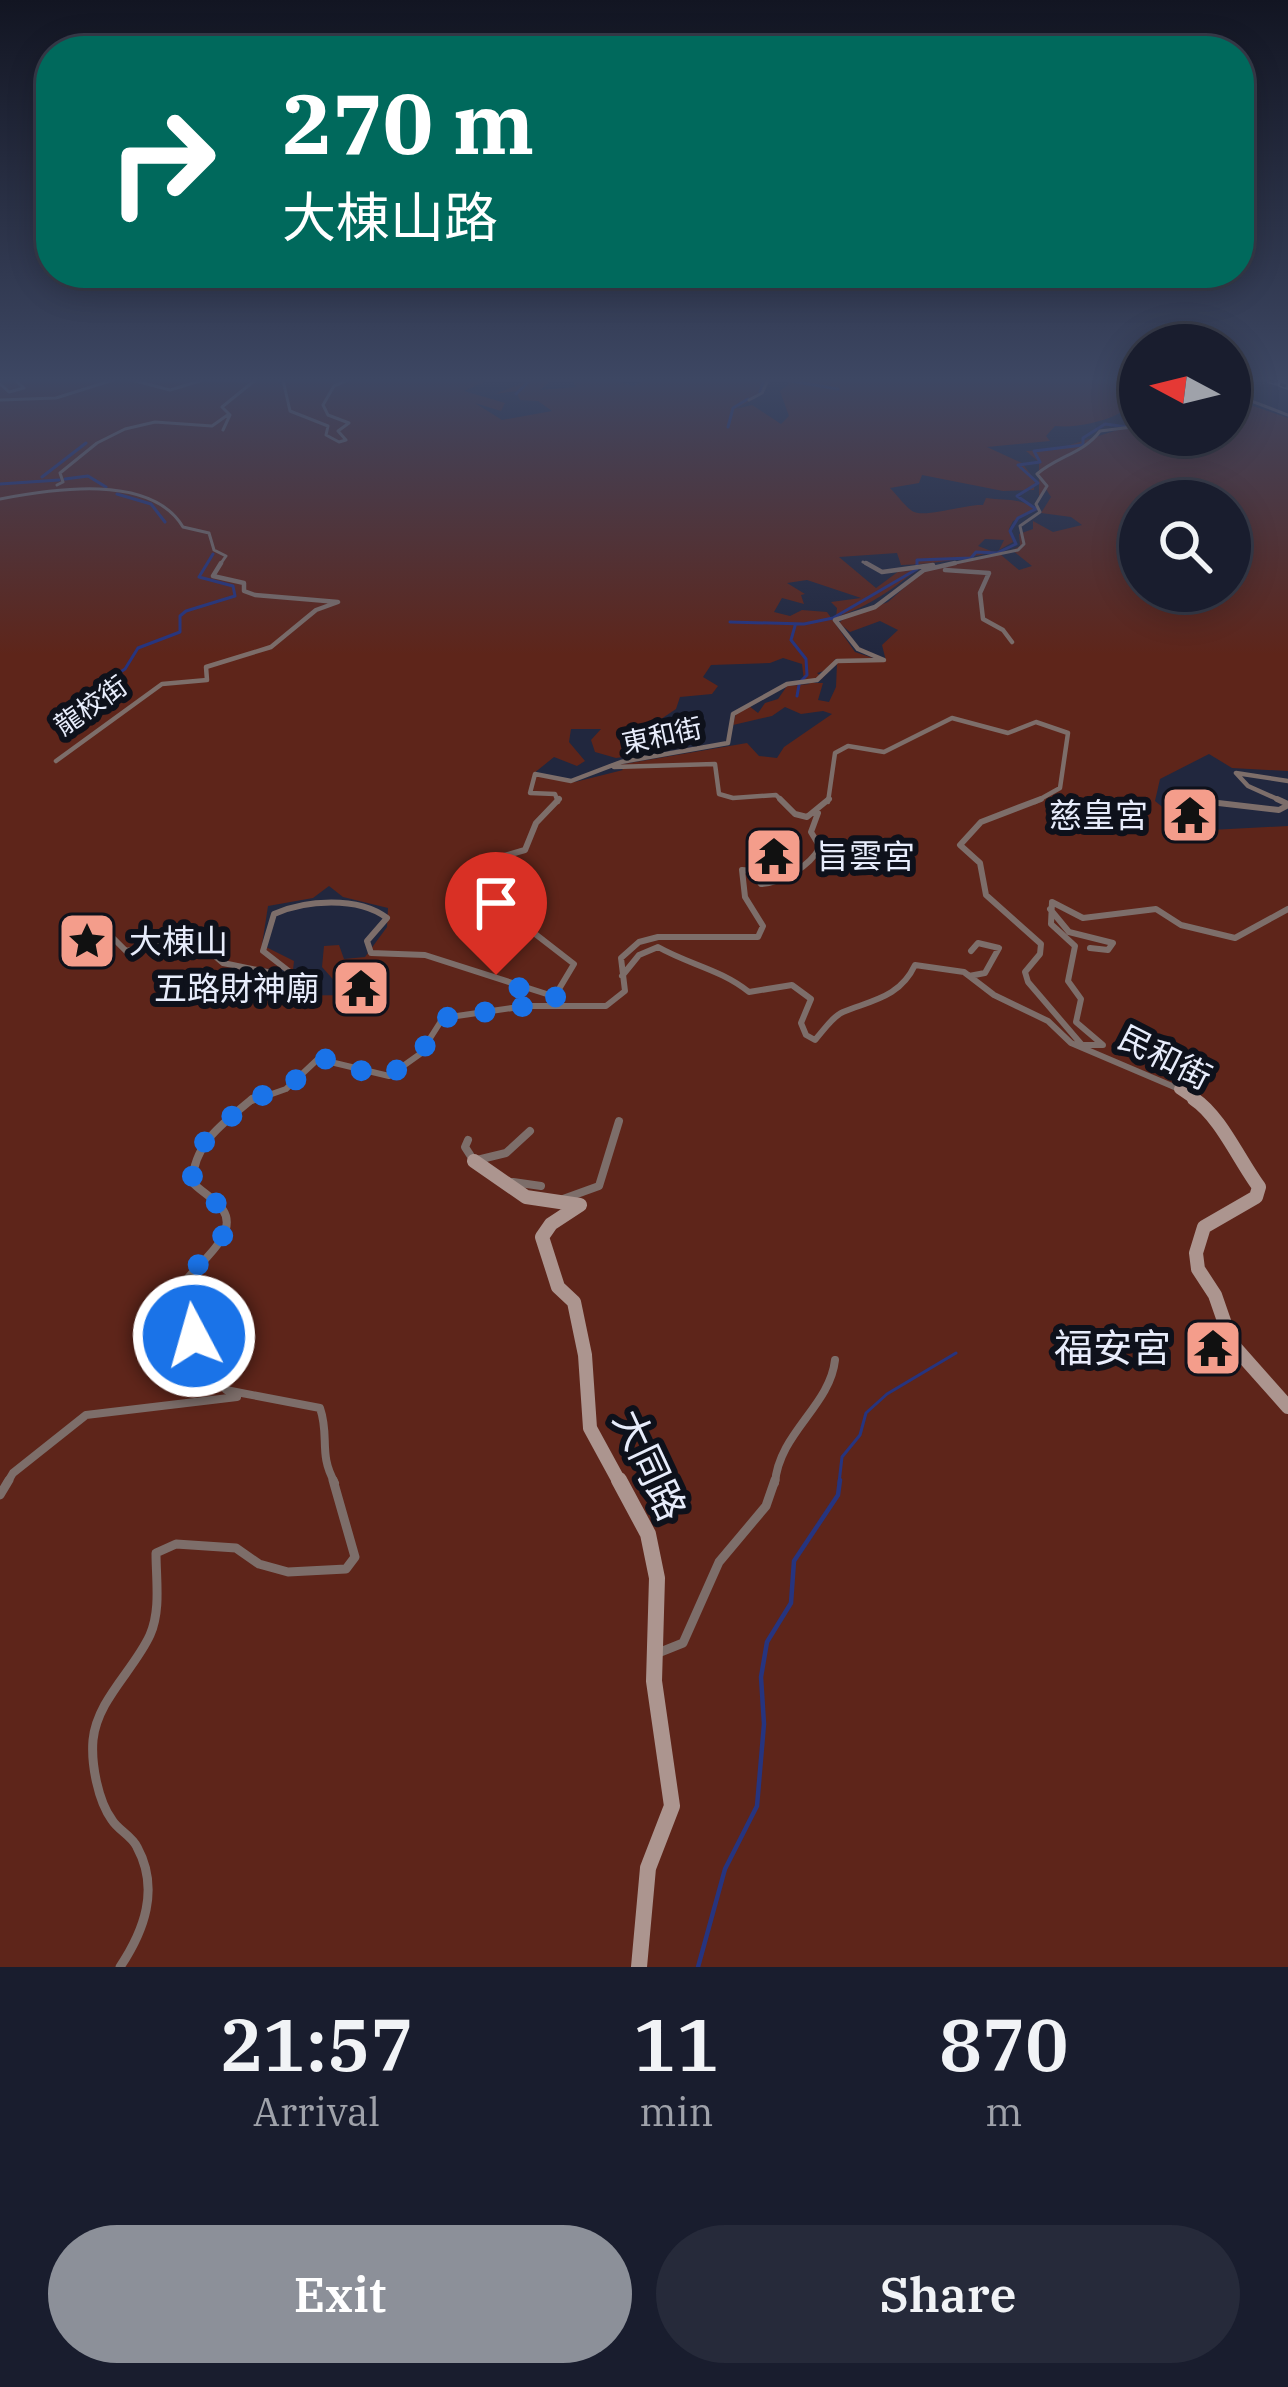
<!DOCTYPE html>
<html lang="en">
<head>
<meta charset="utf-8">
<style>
  body { margin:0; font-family:"IBM Plex Serif","Noto Sans TC",serif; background:#262a3a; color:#f1f3f6; height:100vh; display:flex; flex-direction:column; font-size:45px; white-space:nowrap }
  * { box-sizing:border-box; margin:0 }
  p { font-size:39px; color:#9fa2aa }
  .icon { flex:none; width:66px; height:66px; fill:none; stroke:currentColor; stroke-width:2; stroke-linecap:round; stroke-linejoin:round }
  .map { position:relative; height:1967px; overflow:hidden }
  .side { display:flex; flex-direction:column; background:#191d2e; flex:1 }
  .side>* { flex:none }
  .hud { position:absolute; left:36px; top:36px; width:1218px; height:252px; border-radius:48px; box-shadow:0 6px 30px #0003,0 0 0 3px #373b4a; background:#00695c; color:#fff; overflow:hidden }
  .needle { width:78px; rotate:277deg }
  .tools { position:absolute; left:1119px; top:324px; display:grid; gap:24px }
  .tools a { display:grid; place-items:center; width:132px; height:132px; border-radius:50%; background:#191d2e; box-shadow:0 6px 30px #0003,0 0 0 3px #373b4a; font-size:60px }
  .pin { position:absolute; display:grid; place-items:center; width:102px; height:102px; color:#fff; margin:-123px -51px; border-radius:50% 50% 50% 0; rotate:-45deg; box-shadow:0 0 12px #0007 }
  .pin .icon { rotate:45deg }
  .me { position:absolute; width:132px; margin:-66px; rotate:354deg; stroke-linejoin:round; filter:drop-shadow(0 0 9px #0008) }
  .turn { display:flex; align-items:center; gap:42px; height:252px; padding:0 48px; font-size:54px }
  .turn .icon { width:156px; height:156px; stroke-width:2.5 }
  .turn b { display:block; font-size:84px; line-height:102px }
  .eta { display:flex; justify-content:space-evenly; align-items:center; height:204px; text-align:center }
  .eta b { font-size:72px; font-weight:600; line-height:84px }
  .primary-button { display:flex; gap:24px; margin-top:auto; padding:24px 48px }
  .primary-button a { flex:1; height:138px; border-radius:72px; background:#8c9099; color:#fff; font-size:48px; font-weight:600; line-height:138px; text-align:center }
  .primary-button a+a { background:#262a3a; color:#f1f3f6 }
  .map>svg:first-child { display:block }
</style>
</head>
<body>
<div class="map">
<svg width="1288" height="1967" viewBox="0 0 1288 1967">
  <rect width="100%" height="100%" fill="#21273e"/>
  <path fill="#5e251a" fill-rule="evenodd" d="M 0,380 L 278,380 L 280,385 L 287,380 L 489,380 L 464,391 L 505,403 L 501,411 L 475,403 L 502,420 L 552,411 L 538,401 L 520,400 L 516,391 L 495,394 L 530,380 L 562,380 L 549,382 L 540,390 L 576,387 L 572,380 L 614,380 L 633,386 L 645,380 L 765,380 L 761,395 L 735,409 L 752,405 L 781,424 L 789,416 L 780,391 L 789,384 L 785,380 L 1140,380 L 1140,397 C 1129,401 1125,411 1116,415 C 1098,423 1075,428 1055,426 L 1046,436 L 1050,441 L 987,447 L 1022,463 L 1035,480 L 1034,490 L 1003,491 L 922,475 L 919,483 L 890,488 C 896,494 905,506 912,511 C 924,519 964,504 983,505 L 986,498 C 1006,501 1019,497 1037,510 L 1013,521 L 1009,529 L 1013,542 L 999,550 L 1004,540 L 985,539 L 978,546 L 994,552 C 963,559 934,564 901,565 L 897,553 L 839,557 L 876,588 L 903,568 L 922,566 C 894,588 869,607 836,617 L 837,608 L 831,602 L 861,598 L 807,580 L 787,583 L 805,594 L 801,595 L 804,604 L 782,598 L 774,612 L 790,616 L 802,610 L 827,612 L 855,652 L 876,659 L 835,659 L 831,669 L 817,673 L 823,678 L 813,683 L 823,683 L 818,700 L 829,702 L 836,687 L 837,663 L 886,661 L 882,645 L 898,630 L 880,621 L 850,632 L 839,623 L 842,620 L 888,602 L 922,572 L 1000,554 L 1019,570 L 1032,566 L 1012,550 L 1020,546 L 1019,534 L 1033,529 L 1033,521 L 1053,532 L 1082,525 L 1071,517 L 1041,513 L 1051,497 L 1046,489 L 1039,498 L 1039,462 L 1026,451 L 1054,450 L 1140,423 L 1140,435 L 1230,435 L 1230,398 L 1288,418 L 1288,771 L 1232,768 L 1209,754 L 1160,779 L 1155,801 L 1192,831 L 1288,826 L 1288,1967 L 0,1967 ZM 1140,501 L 1230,501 L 1230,591 L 1140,591 ZM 783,658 L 802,664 L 804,681 L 810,684 L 787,686 L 778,699 L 765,703 L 758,713 L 749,706 L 736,713 L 733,725 L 772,716 L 785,707 L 801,714 L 823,711 L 832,714 L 784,747 L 777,758 L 759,756 L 747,743 L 618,765 L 623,770 L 575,782 L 533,774 L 554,757 L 577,766 L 585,761 L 569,742 L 571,729 L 601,729 L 591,740 L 595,752 L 616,758 L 650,753 L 655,723 L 676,709 L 680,697 L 712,694 L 718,686 L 703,677 L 711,665 L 770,663 ZM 329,886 L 343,897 L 388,908 L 387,927 L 365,957 L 344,959 L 339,945 L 324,946 L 322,967 L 339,986 L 376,972 L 357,995 L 255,996 L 276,982 L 231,967 L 293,970 L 294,961 L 262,945 L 268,906 L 313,898 Z"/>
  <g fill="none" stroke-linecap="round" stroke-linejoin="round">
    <path stroke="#26347f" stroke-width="3" d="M 785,380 L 838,389
      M 760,392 L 764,380
      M 516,394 L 530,380
      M 728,427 L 733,408 L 748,399
      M 42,477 L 86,443
      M 65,479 L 88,476 L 106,487
      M 0,484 L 59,480
      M 117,494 L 151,504 L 165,522
      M 730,622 L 804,624 L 833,618 L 917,569 L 917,560 L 971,558 L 976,552 L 997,553 L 1016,544 L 1010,531 L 1018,518 L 1036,509 L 1017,496 L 1038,483 L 1018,465 L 1040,462 L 1034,451 L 1083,445 L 1083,438 L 1105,424 L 1127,427
      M 795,626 L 791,640 L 806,659 L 807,675 L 800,682
      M 114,676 L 125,669 L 138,648 L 180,632 L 180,616 L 186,611 L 235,596 L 233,586 L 199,577 L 213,554
      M 797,696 L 799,685
      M 839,1483 L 842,1457 L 860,1435 L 866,1413 L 887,1394 L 956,1353"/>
    <path stroke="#26347f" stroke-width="4.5" d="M 698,1967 L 725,1869 L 757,1806 L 764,1724 L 761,1677 L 767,1642 L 791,1603 L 794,1561 L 838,1495 L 840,1480"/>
    <path stroke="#7d6e6a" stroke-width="3" d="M 132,380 L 170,390 L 203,380
      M 207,380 L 254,381 L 222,407 L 230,415 L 223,430
      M 283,380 L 290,411 L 328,426 L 326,435 L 339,442 L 346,440 L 338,431 L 349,423 L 328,415 L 323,405 L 334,386 L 348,380
      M 0,384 L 9,392 L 24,388 L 15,380
      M 1230,393 L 1288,415
      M 0,400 L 56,398 L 113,380
      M 749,400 L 762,393 L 768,380
      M 57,485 L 63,482 L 60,473 L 97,443 L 125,429 L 155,422 L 212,426 L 229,414
      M 0,499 C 52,489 151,473 183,527 L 209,533 L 214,550 L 226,556 L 219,566
      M 863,562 L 871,566
      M 923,566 L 933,565
      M 941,566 L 1018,550 L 1024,544 L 1020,526 L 1040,512 L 1036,504 L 1047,486 L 1037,474 C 1058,456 1084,453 1100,431 L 1140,426"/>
    <path stroke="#7d6e6a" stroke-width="4.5" d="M 866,563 L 882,572 L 933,565
      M 945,570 L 989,573 L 980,593 L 983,619 L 1003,630 L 1012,642
      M 56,761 L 162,684 L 207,680 L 206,667 L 271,647 L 316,610 L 338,602 L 255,595 L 244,591 L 244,583 L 213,576 L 221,563
      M 614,767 L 715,764 L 719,794 L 733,798 L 776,795 L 783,802
      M 558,802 L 555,794 L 530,793 L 535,774 L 571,781 L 621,762 L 728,743 L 733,714 L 787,684 L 817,680 L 837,661 L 884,660 L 858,649 L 835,620 L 875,607 L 924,570 L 955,563
      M 828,802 L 835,753 L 848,746 L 884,752 L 952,718 L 1008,733 L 1036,722 L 1068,733 L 1060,788 L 1035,802
      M 1174,802 L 1175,798 L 1210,802
      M 1284,802 L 1248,786 L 1236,773 L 1288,781"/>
    <path stroke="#7d6e6a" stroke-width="6" d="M 780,799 L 795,814 L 807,817 L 829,799
      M 1041,799 L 981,822 L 960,845 L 980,863 L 986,895 L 1041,944 L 1040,954 L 1025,972 L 1028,982 L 1082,1045
      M 1184,799 L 1279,810 L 1288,805
      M 1277,799 L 1288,804
      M 1050,909 L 1069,932 L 1113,943 L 1108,950 L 1090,948
      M 105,938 L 114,939 L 126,951 L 194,938 L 223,963 L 287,976 L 290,972 L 263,951 L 274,914 C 305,900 358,896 387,918 L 367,941 L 371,953 L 425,955 L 556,997
      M 622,976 L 639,955 L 658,947 C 690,965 720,969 749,992 L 792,985 L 811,999 L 801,1023 L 806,1035 L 815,1040 C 823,1031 832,1017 843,1012 C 873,1000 900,997 915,965 L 964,972 L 994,995 L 1048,1021 L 1071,1043 L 1179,1089
      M 969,976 L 985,973 L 999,948 L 978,943 L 971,951
      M 550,1004 L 574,964 L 485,895 L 501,874 L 504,856 L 525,850 L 536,823 L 559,799
      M 1082,1045 L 1103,1045 L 1076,1022 L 1081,999 L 1068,981 L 1075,946 L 1051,924 L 1052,902 L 1083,918 L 1156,909 L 1181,925 L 1235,938 L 1288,909
      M 249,1102 L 286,1089 L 318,1059 L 389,1076 L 420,1054 L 443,1018 L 526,1006 L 606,1006 L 625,991 L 621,958 L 639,942 L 658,937 L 758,937 L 763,926 L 745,897 L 742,870 L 752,871 L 761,884 C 782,883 810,866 820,847 L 811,832 L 818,813"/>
    <path stroke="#7d6e6a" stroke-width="8" d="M 252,1099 C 223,1124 195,1141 192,1182 C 201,1192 216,1199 223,1210 C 239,1234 200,1262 187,1279 L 199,1352 L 226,1390 L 320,1408 C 330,1437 318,1454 335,1483
      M 468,1140 L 465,1147 L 474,1161
      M 477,1160 L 506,1153 L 530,1131
      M 513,1182 L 541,1186
      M 563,1199 L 599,1186 L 619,1121
      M 7,1483 L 13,1473 L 86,1415 L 237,1397
      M 775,1483 C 779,1433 830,1406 835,1360"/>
    <path stroke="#7d6e6a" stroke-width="9" d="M 0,1495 L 9,1480
      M 658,1653 L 683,1643 L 719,1562 L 766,1506 L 775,1480
      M 120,1967 C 144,1931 160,1889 137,1847 C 132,1836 118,1830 112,1820 C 98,1801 91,1764 93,1740 C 97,1700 134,1670 150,1635 C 161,1610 156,1580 156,1553 L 176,1544 L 236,1548 L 259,1564 L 288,1572 L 346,1569 L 355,1557 L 333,1480"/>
    <path stroke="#ac958f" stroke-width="6" d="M 1279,380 L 1288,383"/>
    <path stroke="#ac958f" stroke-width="10" d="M 1179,1089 L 1198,1102"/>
    <path stroke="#ac958f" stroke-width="14" d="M 1194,1099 C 1220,1116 1239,1160 1259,1187 L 1256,1197 L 1204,1227 L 1196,1253 L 1198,1269 L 1215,1295 L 1232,1344 L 1288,1407
      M 474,1161 L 526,1197 L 580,1205 L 551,1224 L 542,1237 L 558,1287 L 574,1302 L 585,1355 L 590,1428 L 620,1483"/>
    <path stroke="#ac958f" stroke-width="16" d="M 619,1480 L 648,1534 L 657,1578 L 654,1681 L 672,1806 L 648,1868 L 639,1967"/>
    <defs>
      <path id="rail" d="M 1269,380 L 1288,387"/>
    </defs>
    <use href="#rail" stroke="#888da0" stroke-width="6"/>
    <use href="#rail" stroke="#0e111b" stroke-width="3" stroke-dasharray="6" stroke-linecap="butt"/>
  </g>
  <linearGradient id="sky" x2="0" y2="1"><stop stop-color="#121522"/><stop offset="0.58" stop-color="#3d4763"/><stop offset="1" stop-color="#3d4763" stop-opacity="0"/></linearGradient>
  <rect width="1288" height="655" fill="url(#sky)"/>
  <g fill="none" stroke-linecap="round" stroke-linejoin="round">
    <path stroke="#1a73e8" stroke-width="21" stroke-dasharray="0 37.8" d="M 194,1336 L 187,1279 C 196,1262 235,1236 226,1215 C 221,1202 200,1195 192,1182 L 194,1156 L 210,1135 L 253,1098 L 286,1089 L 318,1059 C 340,1057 361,1076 388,1076 L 420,1054 L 443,1018 L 554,1002 L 556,997 L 523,990 L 496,975"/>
  </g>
  <defs>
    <symbol id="temple-square" viewBox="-11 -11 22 22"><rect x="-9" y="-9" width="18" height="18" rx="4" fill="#f49d8b" stroke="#0e111b"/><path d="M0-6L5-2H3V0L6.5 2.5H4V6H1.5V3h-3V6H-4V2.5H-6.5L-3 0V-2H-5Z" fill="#111"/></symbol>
    <symbol id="sight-square" viewBox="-11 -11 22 22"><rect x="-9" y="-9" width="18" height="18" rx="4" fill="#f49d8b" stroke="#0e111b"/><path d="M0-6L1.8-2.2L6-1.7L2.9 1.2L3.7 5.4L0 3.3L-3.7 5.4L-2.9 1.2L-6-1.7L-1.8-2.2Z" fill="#111"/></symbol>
  </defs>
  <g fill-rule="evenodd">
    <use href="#temple-square" x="1157" y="782" width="66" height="66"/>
    <use href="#temple-square" x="741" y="823" width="66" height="66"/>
    <use href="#sight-square" x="54" y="908" width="66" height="66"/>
    <use href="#temple-square" x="328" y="955" width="66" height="66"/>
    <use href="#temple-square" x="1180" y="1315" width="66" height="66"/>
  </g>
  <g text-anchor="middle" stroke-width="12" stroke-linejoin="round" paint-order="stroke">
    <g font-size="27" fill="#e7ecfb" stroke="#0e111b">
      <text transform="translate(91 706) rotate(-35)" y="9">龍校街</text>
      <text transform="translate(662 736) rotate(-12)" y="9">東和街</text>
    </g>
    <g font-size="33" fill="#e7ecfb" stroke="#0e111b" text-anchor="end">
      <text x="1148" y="827">慈皇宮</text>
      <text x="816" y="868" text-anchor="start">旨雲宮</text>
      <text x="129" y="953" text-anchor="start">大棟山</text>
      <text x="319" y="1000">五路財神廟</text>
    </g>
    <g font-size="33" fill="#e7ecfb" stroke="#0e111b">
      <text transform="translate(1165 1057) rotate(27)" y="12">民和街</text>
    </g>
    <g font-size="39" fill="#e7ecfb" stroke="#0e111b" text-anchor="end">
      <text x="1171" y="1362">福安宮</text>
    </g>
    <g font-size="39" fill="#e7ecfb" stroke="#0e111b">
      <text transform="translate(650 1465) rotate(65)" y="14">大同路</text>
    </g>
  </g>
</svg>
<div class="tools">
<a><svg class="needle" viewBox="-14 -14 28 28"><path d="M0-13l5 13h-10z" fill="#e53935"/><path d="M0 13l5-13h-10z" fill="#9fa2aa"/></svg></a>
<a><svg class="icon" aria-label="search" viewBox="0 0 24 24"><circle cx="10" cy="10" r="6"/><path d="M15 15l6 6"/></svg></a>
</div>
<div class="pin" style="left:496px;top:975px;background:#d93025"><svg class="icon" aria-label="arrive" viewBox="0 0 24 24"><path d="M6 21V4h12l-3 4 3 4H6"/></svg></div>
<svg class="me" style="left:194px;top:1336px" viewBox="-20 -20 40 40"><circle r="17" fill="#1a73e8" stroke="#fff" stroke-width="3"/><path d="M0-11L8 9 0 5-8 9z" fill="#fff"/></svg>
<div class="hud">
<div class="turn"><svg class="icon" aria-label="right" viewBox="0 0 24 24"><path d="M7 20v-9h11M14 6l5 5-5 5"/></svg><div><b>270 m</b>大棟山路</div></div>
</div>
</div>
<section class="side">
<div class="eta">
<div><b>21:57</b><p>Arrival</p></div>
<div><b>11</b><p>min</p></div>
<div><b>870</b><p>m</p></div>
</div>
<div class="primary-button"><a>Exit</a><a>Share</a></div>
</section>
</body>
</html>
